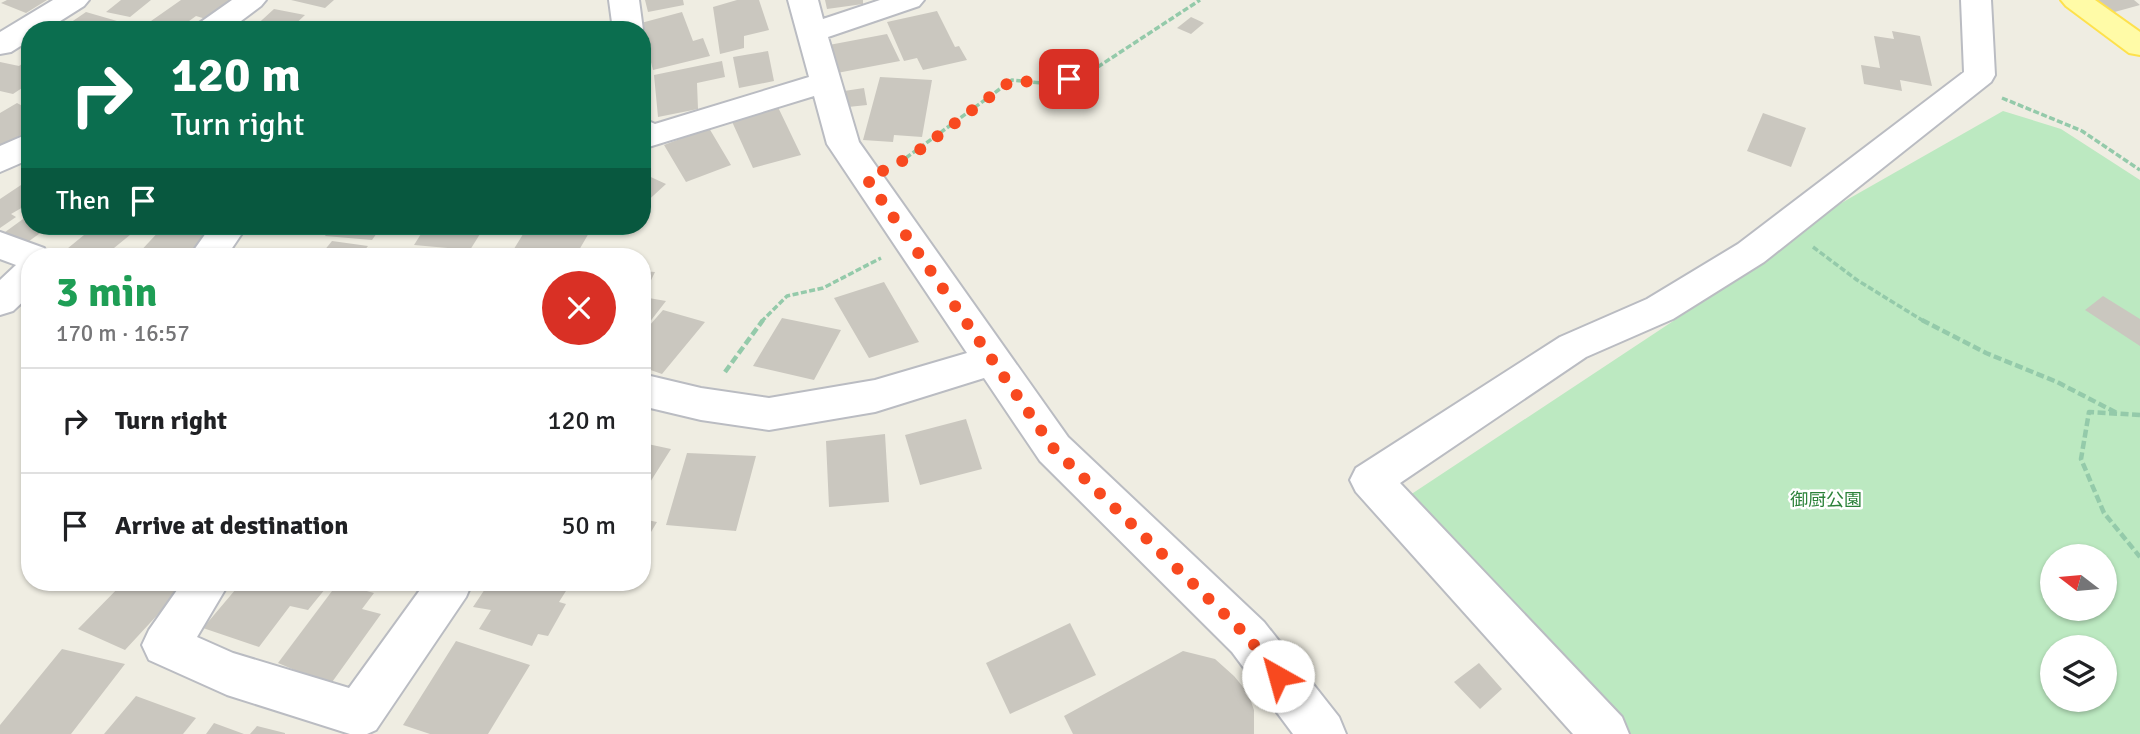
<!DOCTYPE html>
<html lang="en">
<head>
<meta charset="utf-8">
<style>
  body { margin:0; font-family:Signika,"Noto Sans JP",sans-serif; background:#f2f2f2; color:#202124; height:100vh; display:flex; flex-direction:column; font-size:26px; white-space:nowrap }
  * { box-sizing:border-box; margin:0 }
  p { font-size:23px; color:#757577 }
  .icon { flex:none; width:38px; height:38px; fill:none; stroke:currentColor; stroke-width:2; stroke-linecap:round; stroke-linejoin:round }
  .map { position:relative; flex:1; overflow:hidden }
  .details { position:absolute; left:21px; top:248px; width:630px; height:343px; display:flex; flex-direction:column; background:#fff; border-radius:28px; box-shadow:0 2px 5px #0004 }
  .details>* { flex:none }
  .top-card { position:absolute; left:21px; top:21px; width:630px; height:214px; border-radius:28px; box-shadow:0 2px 5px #0004; background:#0b6e4f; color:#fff; overflow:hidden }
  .needle { width:46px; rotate:286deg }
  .buttons { position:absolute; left:2040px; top:544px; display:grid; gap:14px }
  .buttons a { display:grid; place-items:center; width:77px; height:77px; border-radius:50%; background:#fff; box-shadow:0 2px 5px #0004; font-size:35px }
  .pin { position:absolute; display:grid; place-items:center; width:60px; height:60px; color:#fff; margin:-30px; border-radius:14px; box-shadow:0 4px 10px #0006 }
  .me { position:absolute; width:77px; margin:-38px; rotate:322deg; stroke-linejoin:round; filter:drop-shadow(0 0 5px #0008) }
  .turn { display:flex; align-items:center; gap:24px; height:147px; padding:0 35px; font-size:32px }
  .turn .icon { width:91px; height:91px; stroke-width:2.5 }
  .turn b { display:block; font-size:49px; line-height:60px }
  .then { display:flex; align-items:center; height:66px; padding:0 35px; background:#0003; gap:14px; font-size:26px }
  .round { display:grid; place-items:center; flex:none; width:74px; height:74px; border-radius:37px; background:#f2f2f2 }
  .summary { display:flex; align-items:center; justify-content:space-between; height:119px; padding:0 35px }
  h1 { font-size:42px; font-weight:700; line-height:52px; color:#1e9e55 }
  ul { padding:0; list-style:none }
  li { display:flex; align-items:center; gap:21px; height:105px; padding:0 35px; border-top:2px solid #e0e0e0 }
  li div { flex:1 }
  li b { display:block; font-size:26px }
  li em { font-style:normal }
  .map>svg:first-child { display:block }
</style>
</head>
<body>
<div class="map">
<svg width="2140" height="734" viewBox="0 0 2140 734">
  <rect width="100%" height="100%" fill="#efede2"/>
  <path fill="#bce9c1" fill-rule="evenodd" d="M 2003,111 L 2061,129 L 2140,180 L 2140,734 L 1627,734 L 1407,497 L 1773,255 L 1829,210 ZM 2053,556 L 2105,556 L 2105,609 L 2053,609 ZM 2053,648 L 2105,648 L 2105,700 L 2053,700 Z"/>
  <path fill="#cac7bf" d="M 7,0 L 47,0 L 26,13 L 1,3 Z
    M 121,0 L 151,0 L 130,17 L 106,12 Z
    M 181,0 L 231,0 L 206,19 L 196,16 L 178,29 L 151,21 Z
    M 291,0 L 334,0 L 325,8 Z
    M 645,0 L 683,0 L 684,5 L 648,12 Z
    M 737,0 L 759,0 L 769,30 L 744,36 L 744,48 L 720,54 L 713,7 Z
    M 825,0 L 863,0 L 863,4 L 827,9 Z
    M 2087,0 L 2134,0 L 2140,5 L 2111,13 Z
    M 274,9 L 305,15 L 289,30 L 251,30 Z
    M 937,11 L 955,47 L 959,46 L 967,60 L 923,70 L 917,58 L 904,61 L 887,22 Z
    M 86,12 L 117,21 L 104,30 L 69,30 L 73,27 L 67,25 Z
    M 682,12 L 693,41 L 703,38 L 710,56 L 653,70 L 641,23 Z
    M 1191,17 L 1204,23 L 1191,34 L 1177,28 Z
    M 1892,31 L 1920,36 L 1932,86 L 1900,80 L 1902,91 L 1864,84 L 1861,65 L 1880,68 L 1874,36 L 1894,39 Z
    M 887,34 L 900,61 L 837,73 L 829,45 Z
    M 768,51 L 774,81 L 739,88 L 733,57 Z
    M 30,58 L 30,87 L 25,86 L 13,94 L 0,91 L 0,62 L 19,66 Z
    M 722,61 L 725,77 L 697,83 L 698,109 L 658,117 L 654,75 Z
    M 880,77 L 932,80 L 922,137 L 894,135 L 893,142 L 863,140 Z
    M 864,88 L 867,105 L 848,107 L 844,91 Z
    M 17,103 L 30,110 L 30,129 L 0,148 L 0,113 Z
    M 776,103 L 801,155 L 753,168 L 729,115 Z
    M 1763,113 L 1806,128 L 1791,167 L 1747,151 Z
    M 709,128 L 731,165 L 686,182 L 664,145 Z
    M 642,173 L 666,184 L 642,206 Z
    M 30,179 L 30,203 L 11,214 L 16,217 L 0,228 L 0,199 Z
    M 30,214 L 30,226 L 50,226 L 25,244 L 1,235 Z
    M 95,226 L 141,226 L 103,257 L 75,257 L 62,253 Z
    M 164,226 L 212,226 L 186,257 L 135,257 Z
    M 332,226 L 382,226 L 372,240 L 325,236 Z
    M 426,226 L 485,226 L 470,250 L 414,245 Z
    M 528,226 L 593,226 L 575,257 L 509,257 Z
    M 332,241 L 368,246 L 359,257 L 319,257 Z
    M 398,250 L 438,256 L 438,257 L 392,257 Z
    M 642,271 L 655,272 L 643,297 L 666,301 L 642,332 Z
    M 884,282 L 919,342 L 869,358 L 834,298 Z
    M 2103,296 L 2140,319 L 2140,346 L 2085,310 Z
    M 663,310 L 705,322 L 662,374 L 642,367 L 642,334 Z
    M 782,318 L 841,330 L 814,380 L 753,366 Z
    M 966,419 L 982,469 L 920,485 L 905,435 Z
    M 642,433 L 647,434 L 643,443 L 671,449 L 642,495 Z
    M 885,434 L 889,502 L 829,507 L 826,441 Z
    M 687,453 L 756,456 L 736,531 L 666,525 Z
    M 642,519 L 657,522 L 642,547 Z
    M 123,583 L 187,583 L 125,650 L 78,629 Z
    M 241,583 L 330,583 L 308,610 L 290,606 L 259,647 L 203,628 Z
    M 338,583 L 374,593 L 362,609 L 381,614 L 330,685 L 278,663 Z
    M 489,583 L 571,583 L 559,602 L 566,604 L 548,636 L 538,634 L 532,646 L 479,629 L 491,610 L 473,607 Z
    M 1070,623 L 1096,675 L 1010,714 L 986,663 Z
    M 456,641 L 530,665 L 488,734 L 430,734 L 403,725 Z
    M 62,649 L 125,664 L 71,734 L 0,734 L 0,725 Z
    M 1183,651 L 1215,659 L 1234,676 L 1248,693 L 1254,710 L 1254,734 L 1073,734 L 1064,716 Z
    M 1479,663 L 1502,689 L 1480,709 L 1454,682 Z
    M 136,696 L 196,718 L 183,734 L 104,734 Z
    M 214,723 L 244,734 L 206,734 Z
    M 257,726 L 285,733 L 285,734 L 250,734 Z"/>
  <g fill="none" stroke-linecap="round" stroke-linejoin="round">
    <defs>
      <path id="minor" d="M 53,0 L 89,0 L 84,6 L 46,30 L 30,30 L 30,40 L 11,52 L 0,54 L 0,32 Z
        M 232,0 L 266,0 L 261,6 L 229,30 L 194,30 L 198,24 Z
        M 609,0 L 639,0 L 643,30 L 642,31 L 613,30 Z
        M 788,0 L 818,0 L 823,19 L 880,0 L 924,0 L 919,6 L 828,37 L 859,142 L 1068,437 L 1264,622 L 1339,717 L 1346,734 L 1293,734 L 1232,652 L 1040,461 L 984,378 L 875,412 L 769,430 L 701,420 L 642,406 L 642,374 L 701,388 L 769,398 L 875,380 L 967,353 L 827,144 L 814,96 L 642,149 L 642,118 L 655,124 L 809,77 Z
        M 1961,0 L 1991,0 L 1995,75 L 1991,82 L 1764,262 L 1673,319 L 1586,357 L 1400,483 L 1622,717 L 1629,734 L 1573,734 L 1356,492 L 1350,480 L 1356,468 L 1560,337 L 1647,299 L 1738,244 L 1964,72 Z
        M 30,133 L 30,159 L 0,172 L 0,146 Z
        M 211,226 L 247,226 L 226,257 L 189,257 Z
        M 0,232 L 44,248 L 49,257 L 30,257 L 30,295 L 13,311 L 0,315 L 0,280 L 16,265 L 0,259 Z
        M 182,583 L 229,583 L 197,637 L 233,653 L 349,688 L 425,583 L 472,583 L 466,597 L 376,730 L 367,734 L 350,734 L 227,695 L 149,660 L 142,645 L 149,630 Z"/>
      <path id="major" d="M 2061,0 L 2095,0 L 2140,32 L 2140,55 L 2129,53 L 2066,6 Z"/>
    </defs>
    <use href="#minor" stroke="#babcc2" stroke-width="4"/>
    <use href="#major" stroke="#fee14c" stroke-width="4"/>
    <path stroke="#94caaa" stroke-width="3.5" stroke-dasharray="6 2.5" stroke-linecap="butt" d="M 2002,98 L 2082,131 L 2140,170
      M 899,163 L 1012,80 L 1051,84 L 1087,74 L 1200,0
      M 1813,247 L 1857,280 L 1925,322
      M 761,322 L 787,296 L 823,288 L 881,258"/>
    <path stroke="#94caaa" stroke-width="4.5" stroke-dasharray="8 3.5" stroke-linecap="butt" d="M 1922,320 L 1986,353 L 2057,382 L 2117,413
      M 725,372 L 763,320
      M 2140,415 L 2089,412 L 2081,459 L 2104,513 L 2140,557"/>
    <use href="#minor" fill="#fff" fill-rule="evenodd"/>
    <use href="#major" fill="#fffba7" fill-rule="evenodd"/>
  </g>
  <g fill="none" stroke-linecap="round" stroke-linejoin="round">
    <path stroke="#f8491f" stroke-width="12" stroke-dasharray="0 21.6" d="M 1069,79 L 1051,84 L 1012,80 L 910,157 L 867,179 L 1054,449 L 1248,637 L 1278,676"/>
  </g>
  <g text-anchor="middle" stroke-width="5" stroke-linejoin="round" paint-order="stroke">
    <g font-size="18" fill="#2c823a" stroke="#fff">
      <text x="1826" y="506">御厨公園</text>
    </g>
  </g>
</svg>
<div class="buttons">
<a><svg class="needle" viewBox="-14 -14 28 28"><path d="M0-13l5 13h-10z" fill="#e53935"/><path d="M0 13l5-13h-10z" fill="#757577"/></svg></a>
<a><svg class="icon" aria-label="layers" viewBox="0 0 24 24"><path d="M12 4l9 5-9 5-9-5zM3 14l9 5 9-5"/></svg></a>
</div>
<div class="pin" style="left:1069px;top:79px;background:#d93025"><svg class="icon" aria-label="arrive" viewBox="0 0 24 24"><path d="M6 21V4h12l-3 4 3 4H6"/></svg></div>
<svg class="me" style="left:1278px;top:676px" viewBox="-20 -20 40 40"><circle r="19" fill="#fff"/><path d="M0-13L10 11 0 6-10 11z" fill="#f8491f"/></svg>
<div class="top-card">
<div class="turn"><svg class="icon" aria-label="right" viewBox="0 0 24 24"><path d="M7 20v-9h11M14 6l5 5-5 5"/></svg><div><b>120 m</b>Turn right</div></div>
<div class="then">Then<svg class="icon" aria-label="arrive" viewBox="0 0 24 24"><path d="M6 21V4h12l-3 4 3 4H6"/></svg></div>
</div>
<section class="details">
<div class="summary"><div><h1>3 min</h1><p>170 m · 16:57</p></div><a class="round" style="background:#d93025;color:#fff"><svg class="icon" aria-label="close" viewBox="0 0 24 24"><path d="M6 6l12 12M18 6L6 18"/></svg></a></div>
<ul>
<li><svg class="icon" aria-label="right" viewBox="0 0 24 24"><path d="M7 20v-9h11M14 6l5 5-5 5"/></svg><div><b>Turn right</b></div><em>120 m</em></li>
<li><svg class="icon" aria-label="arrive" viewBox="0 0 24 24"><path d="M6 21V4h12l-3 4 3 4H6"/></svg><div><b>Arrive at destination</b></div><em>50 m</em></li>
</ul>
</section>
</div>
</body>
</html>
